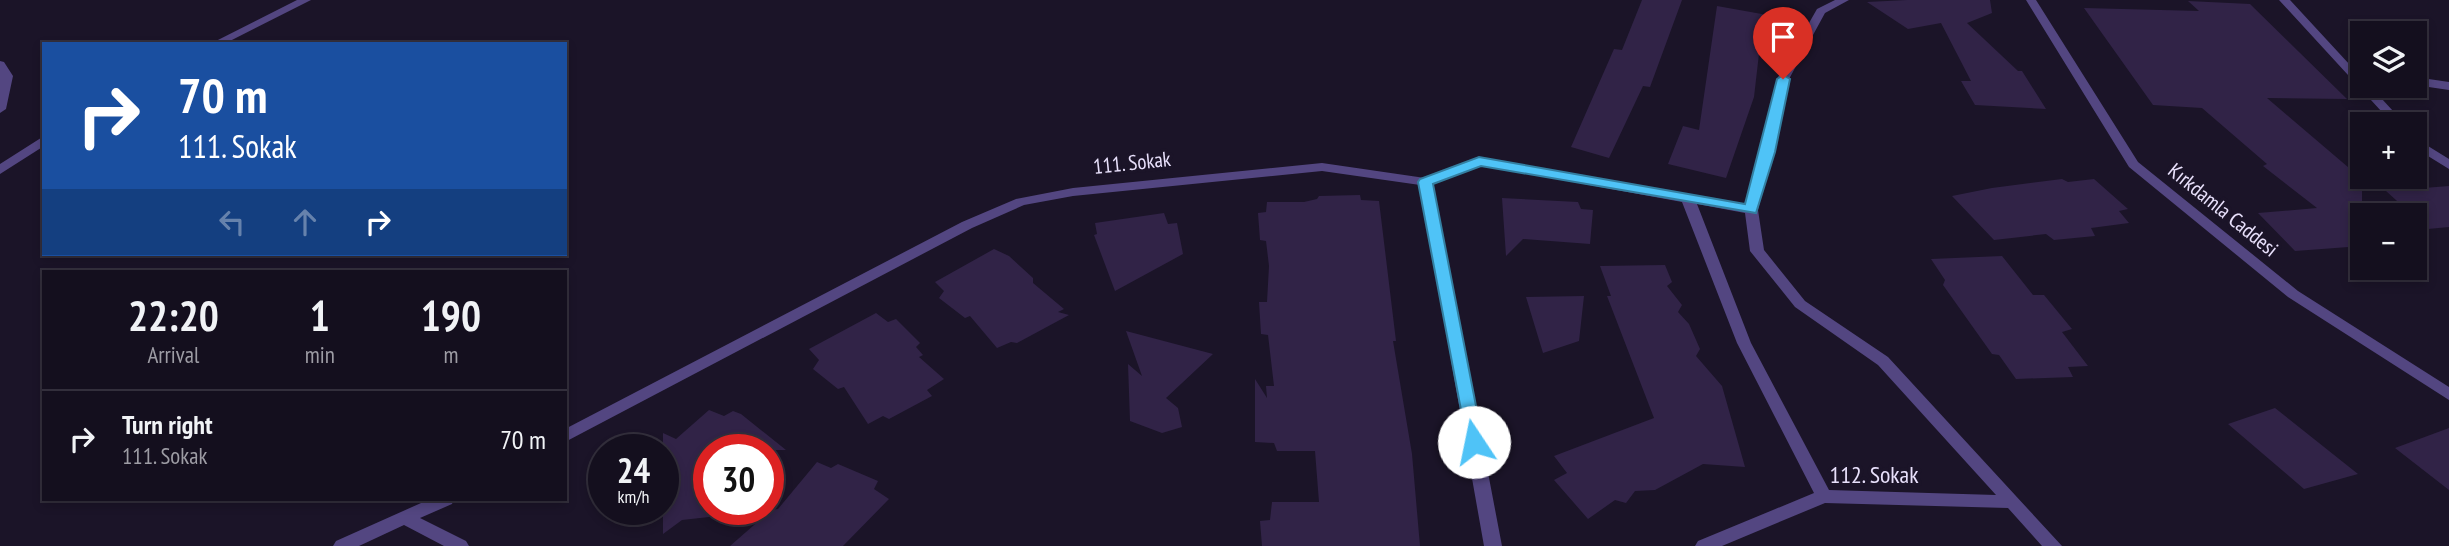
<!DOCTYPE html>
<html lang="en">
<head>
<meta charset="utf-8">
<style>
  body { margin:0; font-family:"PT Sans Narrow",sans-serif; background:#1d1827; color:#f1f3f6; height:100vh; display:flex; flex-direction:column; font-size:26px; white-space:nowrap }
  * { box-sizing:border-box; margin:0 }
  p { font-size:23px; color:#9d9ca4 }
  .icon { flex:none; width:38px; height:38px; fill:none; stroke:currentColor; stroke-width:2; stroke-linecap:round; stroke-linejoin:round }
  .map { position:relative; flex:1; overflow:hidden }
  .drawer { position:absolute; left:42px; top:270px; width:525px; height:231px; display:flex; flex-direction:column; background:#140f1e; border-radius:0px; box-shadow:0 4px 10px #0003,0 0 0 2px #332f3c }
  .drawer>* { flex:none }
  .hud { position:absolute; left:42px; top:42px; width:525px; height:214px; border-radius:0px; box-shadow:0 4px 10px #0003,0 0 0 2px #332f3c; background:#1a4fa0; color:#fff; overflow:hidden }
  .tools { position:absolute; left:2350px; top:21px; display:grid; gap:14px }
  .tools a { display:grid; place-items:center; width:77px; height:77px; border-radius:0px; background:#140f1e; box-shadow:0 4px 10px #0003,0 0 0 2px #332f3c; font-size:35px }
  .speed { position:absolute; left:588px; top:434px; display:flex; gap:14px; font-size:35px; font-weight:700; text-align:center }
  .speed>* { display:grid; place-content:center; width:91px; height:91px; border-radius:50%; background:#140f1e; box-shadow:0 4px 10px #0003,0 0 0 2px #332f3c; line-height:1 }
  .speed small { font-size:18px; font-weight:400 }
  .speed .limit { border:10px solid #d22; background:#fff; color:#111 }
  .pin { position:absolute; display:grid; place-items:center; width:60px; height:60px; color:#fff; margin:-72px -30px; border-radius:50% 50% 50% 0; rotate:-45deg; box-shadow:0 0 7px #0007 }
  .pin .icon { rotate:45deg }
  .me { position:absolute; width:77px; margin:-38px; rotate:349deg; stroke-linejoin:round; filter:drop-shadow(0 0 5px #0008) }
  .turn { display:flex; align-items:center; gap:24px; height:147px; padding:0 21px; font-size:32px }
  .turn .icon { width:91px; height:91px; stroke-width:2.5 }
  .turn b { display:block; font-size:49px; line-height:60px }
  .lanes { display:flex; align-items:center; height:66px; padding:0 21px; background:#0003; justify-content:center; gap:35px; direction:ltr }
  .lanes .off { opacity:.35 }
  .eta { display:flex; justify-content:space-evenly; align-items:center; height:119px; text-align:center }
  .eta b { font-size:42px; font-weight:800; line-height:49px }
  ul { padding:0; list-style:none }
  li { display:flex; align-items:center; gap:21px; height:98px; padding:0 21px; border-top:2px solid #332f3c }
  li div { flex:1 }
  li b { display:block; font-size:26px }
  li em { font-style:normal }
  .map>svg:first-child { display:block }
</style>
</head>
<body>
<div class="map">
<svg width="2449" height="546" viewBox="0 0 2449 546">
  <rect width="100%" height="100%" fill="#1b1428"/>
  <path fill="#312347" d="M 1642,0 L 1682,0 L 1650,87 L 1643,86 L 1609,158 L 1571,147 L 1614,49 L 1622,50 Z
    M 1907,0 L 1990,0 L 1992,13 L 1967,23 L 2018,71 L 2022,71 L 2046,109 L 1975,105 L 1961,81 L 1971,81 L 1941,23 L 1908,29 L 1867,2 Z
    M 2188,1 L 2250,4 L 2347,99 L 2267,98 L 2362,179 L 2362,246 L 2295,251 L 2258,213 L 2317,208 L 2263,166 L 2267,164 L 2202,108 L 2153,105 L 2084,8 L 2199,11 Z
    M 1717,6 L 1773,16 L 1765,43 L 1760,45 L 1754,97 L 1726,178 L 1668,164 L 1683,126 L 1699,130 Z
    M 2062,179 L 2068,182 L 2094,179 L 2128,209 L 2119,211 L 2129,223 L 2091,228 L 2095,236 L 2054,240 L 2046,234 L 1994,240 L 1952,196 L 1992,188 Z
    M 2449,186 L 2449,227 L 2428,229 L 2386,191 Z
    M 1360,195 L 1361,200 L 1379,201 L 1396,341 L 1393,341 L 1412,454 L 1420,546 L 1262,546 L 1260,521 L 1270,520 L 1272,502 L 1319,502 L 1315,451 L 1277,451 L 1274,443 L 1255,442 L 1255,379 L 1267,398 L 1266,386 L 1274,386 L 1268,335 L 1261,334 L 1259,302 L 1267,302 L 1269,266 L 1266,241 L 1260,240 L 1258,213 L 1266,212 L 1267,202 L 1304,202 L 1317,199 L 1319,196 Z
    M 1502,198 L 1578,202 L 1581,209 L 1593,210 L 1590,244 L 1523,239 L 1506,256 Z
    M 1164,213 L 1168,224 L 1177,223 L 1183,254 L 1115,291 L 1094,235 L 1097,234 L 1095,223 Z
    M 994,249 L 1009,256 L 1033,278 L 1033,283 L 1064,309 L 1058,312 L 1069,315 L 1017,343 L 1011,342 L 997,348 L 970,316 L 965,318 L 939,298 L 944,291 L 935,282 Z
    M 2002,256 L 2033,295 L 2044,295 L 2072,329 L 2062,332 L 2088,366 L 2068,367 L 2073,377 L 2016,379 L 1999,355 L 1992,354 L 1943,285 L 1945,280 L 1931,259 Z
    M 1665,265 L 1672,282 L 1667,286 L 1682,305 L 1678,312 L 1689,324 L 1700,349 L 1696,356 L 1722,386 L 1745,467 L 1703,464 L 1655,490 L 1635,491 L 1626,503 L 1615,500 L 1588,519 L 1554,480 L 1567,473 L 1554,456 L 1654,418 L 1607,296 L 1611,296 L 1600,266 Z
    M 1584,296 L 1579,341 L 1543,353 L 1526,297 Z
    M 876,313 L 888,322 L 896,319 L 920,343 L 916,347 L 923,355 L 919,357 L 944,379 L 927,390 L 932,396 L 889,419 L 883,416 L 868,424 L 844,387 L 838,389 L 813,369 L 819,360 L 809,349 Z
    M 1126,331 L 1213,354 L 1166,398 L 1178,408 L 1182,427 L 1162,433 L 1130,421 L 1128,364 L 1142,376 Z
    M 2275,408 L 2358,474 L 2304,489 L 2228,424 Z
    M 709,410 L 724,416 L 733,411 L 741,414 L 786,450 L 709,450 L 709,517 L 682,520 L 663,534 L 663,433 L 676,439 Z
    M 2449,428 L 2449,490 L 2395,448 Z
    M 817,462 L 831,468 L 838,464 L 878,481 L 874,489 L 889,499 L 843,546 L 730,546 L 771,510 L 778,509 Z"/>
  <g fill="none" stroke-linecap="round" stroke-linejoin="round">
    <path fill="#534681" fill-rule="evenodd" d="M 1835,0 L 1849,0 L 1825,13 L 1789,79 L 1758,210 L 1764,250 L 1805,301 L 1888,357 L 2062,546 L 2042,546 L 2008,508 L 1825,503 L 1722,546 L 1695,546 L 1698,541 L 1814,493 L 1737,343 L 1682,202 L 1480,165 L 1433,184 L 1502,546 L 1484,546 L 1420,185 L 1322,171 L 1073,196 L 1024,205 L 972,228 L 565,442 L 565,429 L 962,222 L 1016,199 L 1073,188 L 1322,163 L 1425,178 L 1479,157 L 1746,205 L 1777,79 L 1817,9 ZM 1697,204 L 1745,213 L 1750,251 L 1795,307 L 1878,365 L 1996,495 L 1829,490 L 1751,343 Z
      M 2279,0 L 2290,0 L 2362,78 L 2362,86 L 2370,86 L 2405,124 L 2393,124 Z
      M 0,61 L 4,62 L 13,76 L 6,109 L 0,113 Z
      M 2415,77 L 2449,82 L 2449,90 L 2415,85 Z
      M 2415,138 L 2449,159 L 2449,169 L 2415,148 Z
      M 430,499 L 454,499 L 452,504 L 420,518 L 466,541 L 469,546 L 444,546 L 404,525 L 359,546 L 333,546 L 336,541 Z"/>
    <path fill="#534681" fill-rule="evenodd" d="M 297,0 L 311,0 L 224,44 L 210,44 Z
      M 2026,0 L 2036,0 L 2138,162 L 2298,291 L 2449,387 L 2449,400 L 2288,297 L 2129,167 Z
      M 44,136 L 44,146 L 0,174 L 0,164 Z"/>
  </g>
  <path fill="#4fc3f7" stroke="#337fa1" stroke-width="2" d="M 1783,75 L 1790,79 L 1775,152 L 1756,213 L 1481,166 L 1433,184 L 1483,442 L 1474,449 L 1468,447 L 1418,182 L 1420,179 L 1479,157 L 1745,204 L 1777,79 Z"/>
  <g text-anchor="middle" stroke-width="7" stroke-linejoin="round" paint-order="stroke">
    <g font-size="21" fill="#e8e0fb" stroke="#1b1428">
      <text transform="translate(1132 163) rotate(-6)" y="7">111. Sokak</text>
      <text transform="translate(2223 210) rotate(39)" y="7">Kırkdamla Caddesi</text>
    </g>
    <g font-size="24" fill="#e8e0fb" stroke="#1b1428">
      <text x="1874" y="483">112. Sokak</text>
    </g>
  </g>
</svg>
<div class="tools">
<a><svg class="icon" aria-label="layers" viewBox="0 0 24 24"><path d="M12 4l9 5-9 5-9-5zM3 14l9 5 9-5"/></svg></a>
<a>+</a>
<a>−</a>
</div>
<div class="speed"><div>24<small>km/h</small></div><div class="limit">30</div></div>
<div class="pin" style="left:1783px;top:79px;background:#d93025"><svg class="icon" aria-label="arrive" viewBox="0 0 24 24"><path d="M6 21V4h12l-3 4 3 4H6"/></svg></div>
<svg class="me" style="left:1474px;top:442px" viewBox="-20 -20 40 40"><circle r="19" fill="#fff"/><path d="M0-13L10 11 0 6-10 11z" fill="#4fc3f7"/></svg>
<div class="hud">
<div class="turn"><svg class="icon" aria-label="right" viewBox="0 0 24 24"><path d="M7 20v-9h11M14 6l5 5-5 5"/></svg><div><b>70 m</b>111. Sokak</div></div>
<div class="lanes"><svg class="icon off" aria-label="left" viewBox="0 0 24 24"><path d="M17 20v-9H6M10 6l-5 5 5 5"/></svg><svg class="icon off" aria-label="ahead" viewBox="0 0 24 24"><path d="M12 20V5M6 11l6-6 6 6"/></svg><svg class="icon" aria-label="right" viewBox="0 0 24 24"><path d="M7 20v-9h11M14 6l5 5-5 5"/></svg></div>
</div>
<section class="drawer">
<div class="eta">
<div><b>22:20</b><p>Arrival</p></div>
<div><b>1</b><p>min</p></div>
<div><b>190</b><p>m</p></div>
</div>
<ul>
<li><svg class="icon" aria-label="right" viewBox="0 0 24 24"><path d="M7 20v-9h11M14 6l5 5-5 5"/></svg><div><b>Turn right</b><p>111. Sokak</p></div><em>70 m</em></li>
</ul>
</section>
</div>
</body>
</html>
